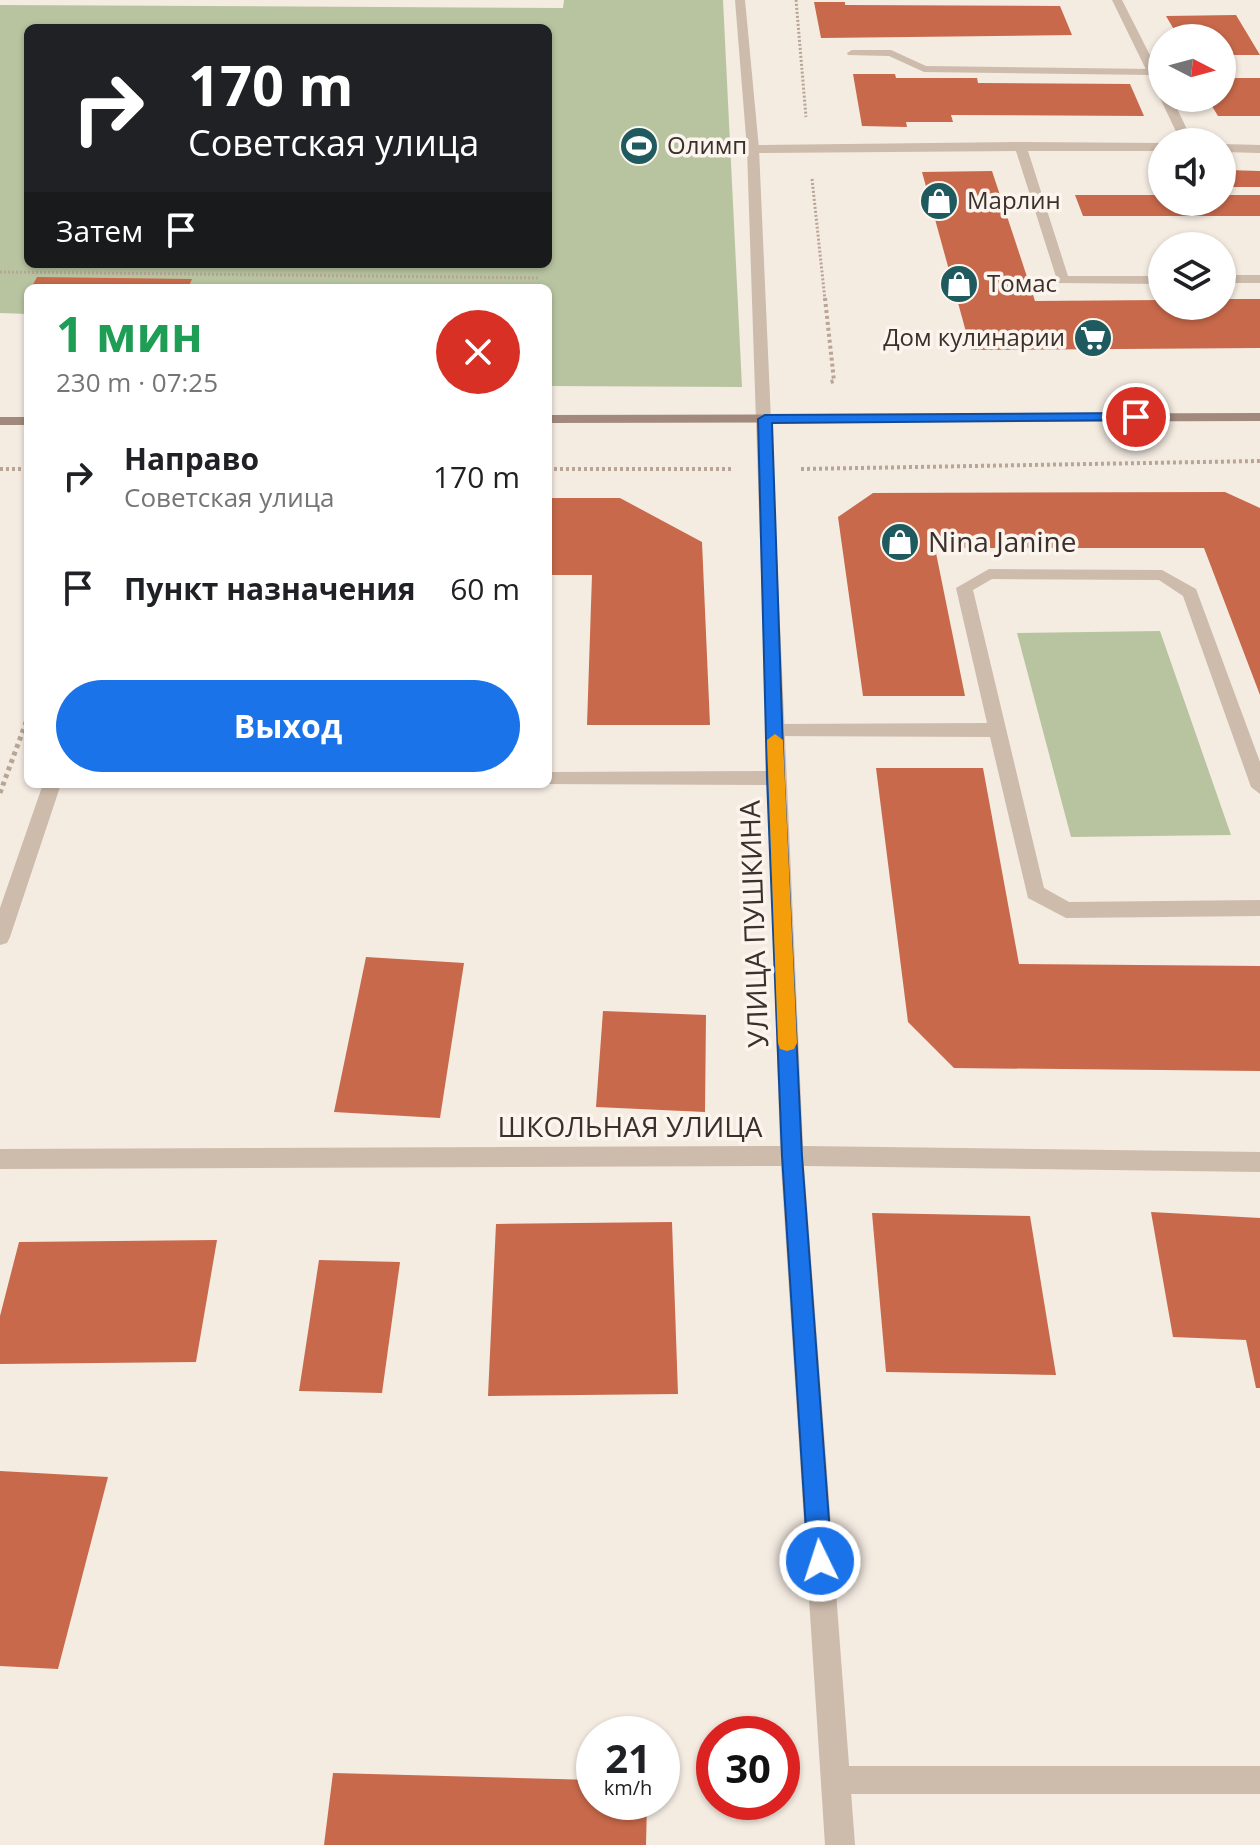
<!DOCTYPE html>
<html lang="ru">
<head>
<meta charset="utf-8">
<style>
  body { margin:0; font-family:"Open Sans",sans-serif; background:#f6f6f6; color:#202124; height:100vh; display:flex; flex-direction:column; font-size:30px; white-space:nowrap }
  * { box-sizing:border-box; margin:0 }
  p { font-size:26px; color:#757577 }
  .icon { flex:none; width:44px; height:44px; fill:none; stroke:currentColor; stroke-width:2; stroke-linecap:round; stroke-linejoin:round }
  .map { position:relative; flex:1; overflow:hidden }
  .drawer { position:absolute; left:24px; top:284px; width:528px; height:504px; display:flex; flex-direction:column; background:#fff; border-radius:12px; box-shadow:0 2px 6px #0004 }
  .drawer>* { flex:none }
  .top-card { position:absolute; left:24px; top:24px; width:528px; height:244px; border-radius:12px; box-shadow:0 2px 6px #0004; background:#202124; color:#fff; overflow:hidden }
  .needle { width:52px; rotate:96deg }
  .tools { position:absolute; left:1148px; top:24px; display:grid; gap:16px }
  .tools a { display:grid; place-items:center; width:88px; height:88px; border-radius:50%; background:#fff; box-shadow:0 2px 6px #0004; font-size:40px }
  .speed { position:absolute; left:576px; top:1716px; display:flex; gap:16px; font-size:40px; font-weight:700; text-align:center }
  .speed>* { display:grid; place-content:center; width:104px; height:104px; border-radius:50%; background:#fff; box-shadow:0 2px 6px #0004; line-height:1 }
  .speed small { font-size:20px; font-weight:400 }
  .speed .limit { border:12px solid #d22; background:#fff; color:#111 }
  .pin { position:absolute; display:grid; place-items:center; width:68px; height:68px; color:#fff; margin:-34px; border:4px solid #fff; border-radius:50%; box-shadow:0 2px 8px #0007 }
  .me { position:absolute; width:88px; margin:-44px; rotate:356deg; stroke-linejoin:round; filter:drop-shadow(0 0 6px #0008) }
  .turn { display:flex; align-items:center; gap:28px; height:168px; padding:0 32px; font-size:36px }
  .turn .icon { width:104px; height:104px; stroke-width:2.5 }
  .turn b { display:block; font-size:56px; line-height:68px }
  .then { display:flex; align-items:center; height:76px; padding:0 32px; background:#0003; gap:16px; font-size:30px }
  .round { display:grid; place-items:center; flex:none; width:84px; height:84px; border-radius:42px; background:#f6f6f6 }
  .overview { display:flex; align-items:center; justify-content:space-between; height:136px; padding:0 32px }
  h1 { font-size:48px; font-weight:700; line-height:60px; color:#1e9e55 }
  .primary-button { display:flex; gap:16px; margin-top:auto; padding:16px 32px }
  .primary-button a { flex:1; height:92px; border-radius:48px; background:#1a73e8; color:#fff; font-size:32px; font-weight:700; line-height:92px; text-align:center }
  ul { padding:0; list-style:none }
  li { display:flex; align-items:center; gap:24px; height:112px; padding:0 32px }
  li div { flex:1 }
  li b { display:block; font-size:30px }
  li em { font-style:normal }
  .map>svg:first-child { display:block }
</style>
</head>
<body>
<div class="map">
<svg width="1260" height="1845" viewBox="0 0 1260 1845">
  <rect width="100%" height="100%" fill="#f4ebe1"/>
  <path fill="#b8c4a0" fill-rule="evenodd" d="M 564,0 L 723,0 L 742,387 L 548,386 L 548,288 L 28,288 L 28,314 L 0,313 L 0,5 L 563,8 ZM 28,28 L 548,28 L 548,264 L 28,264 Z
    M 1160,631 L 1231,835 L 1071,837 L 1017,633 Z"/>
  <path fill="#c8694b" d="M 814,2 L 845,2 L 845,5 L 1060,6 L 1072,35 L 821,38 Z
    M 1236,15 L 1260,55 L 1222,55 L 1222,38 L 1179,38 L 1166,16 Z
    M 853,74 L 895,74 L 896,78 L 977,78 L 978,83 L 1130,84 L 1144,116 L 951,115 L 953,122 L 906,122 L 907,127 L 862,126 Z
    M 1222,78 L 1260,78 L 1260,116 L 1218,116 L 1207,98 L 1222,98 Z
    M 1226,170 L 1260,171 L 1260,187 L 1233,187 Z
    M 992,171 L 1035,301 L 1162,300 L 1162,306 L 1222,306 L 1222,299 L 1260,299 L 1260,348 L 971,350 L 922,172 Z
    M 1075,195 L 1162,195 L 1162,202 L 1222,202 L 1222,195 L 1260,195 L 1260,216 L 1083,216 Z
    M 37,277 L 192,279 L 188,288 L 31,288 Z
    M 1225,492 L 1260,508 L 1260,695 L 1204,548 L 935,548 L 965,696 L 863,696 L 838,517 L 873,493 Z
    M 548,498 L 620,498 L 702,542 L 710,725 L 587,725 L 592,575 L 548,575 Z
    M 876,768 L 983,768 L 1019,964 L 1260,966 L 1260,1071 L 954,1068 L 908,1022 Z
    M 366,957 L 464,963 L 440,1118 L 334,1112 Z
    M 603,1011 L 706,1015 L 705,1112 L 596,1107 Z
    M 1151,1212 L 1260,1218 L 1260,1388 L 1256,1388 L 1246,1340 L 1173,1337 Z
    M 872,1213 L 1030,1216 L 1056,1375 L 886,1372 Z
    M 672,1222 L 678,1394 L 488,1396 L 496,1224 Z
    M 217,1240 L 196,1362 L 0,1364 L 0,1316 L 19,1242 Z
    M 319,1260 L 400,1262 L 382,1393 L 299,1391 Z
    M 0,1471 L 108,1477 L 58,1669 L 0,1666 Z
    M 333,1773 L 594,1780 L 594,1802 L 647,1802 L 646,1845 L 324,1845 Z"/>
  <g fill="none" stroke-linecap="round" stroke-linejoin="round">
    <path stroke="#b9a596" stroke-width="3" stroke-dasharray="2 2" stroke-linecap="butt" d="M 796,0 L 806,117
      M 812,179 L 825,300
      M 0,272 L 540,278"/>
    <path stroke="#b9a596" stroke-width="4" stroke-dasharray="3 3" stroke-linecap="butt" d="M 825,298 L 834,381 L 828,383
      M 0,469 L 28,469
      M 548,469 L 731,469
      M 801,469 L 1260,461"/>
    <path stroke="#b9a596" stroke-width="5" stroke-dasharray="4 4" stroke-linecap="butt" d="M 0,793 L 28,717"/>
    <path fill="#cdbbac" fill-rule="evenodd" d="M 852,50 L 891,50 L 926,66 L 1153,69 L 1159,72 L 1153,75 L 924,72 L 889,56 L 848,55 L 847,53 Z
      M 1020,142 L 1162,143 L 1162,151 L 1028,151 L 1068,276 L 1162,276 L 1162,284 L 1058,283 L 1016,151 L 753,153 L 747,149 L 753,145 Z
      M 1222,144 L 1260,145 L 1260,153 L 1222,152 Z
      M 1222,275 L 1260,275 L 1260,283 L 1222,283 Z
      M 989,569 L 1162,570 L 1196,589 L 1260,762 L 1260,794 L 1251,787 L 1183,596 L 1159,580 L 992,579 L 973,590 L 1044,888 L 1069,902 L 1260,900 L 1260,916 L 1066,918 L 1028,898 L 990,737 L 769,736 L 766,731 L 775,724 L 987,723 L 956,588 Z
      M 776,771 L 785,778 L 776,785 L 542,784 L 548,784 L 548,772 Z
      M 835,1766 L 1260,1766 L 1260,1794 L 835,1794 L 825,1790 L 821,1780 L 825,1770 Z"/>
    <path fill="#cdbbac" fill-rule="evenodd" d="M 735,0 L 745,0 L 759,149 L 803,1146 L 1260,1152 L 1260,1172 L 804,1166 L 855,1845 L 825,1845 L 781,1166 L 0,1169 L 0,1149 L 780,1146 L 747,149 Z
      M 1112,0 L 1122,0 L 1162,79 L 1162,93 L 1156,90 Z
      M 1162,96 L 1172,98 L 1193,142 L 1181,142 L 1160,98 Z
      M 43,784 L 61,784 L 10,937 L 7,943 L 0,945 L 0,908 Z"/>
    <path fill="#a18a7d" fill-rule="evenodd" d="M 1260,413 L 1260,421 L 548,423 L 548,415 Z
      M 0,417 L 28,417 L 28,425 L 0,425 Z"/>
  </g>
  <path fill="#1a73e8" stroke="#114b97" stroke-width="2" d="M 1136,413 L 1141,415 L 1141,420 L 772,423 L 784,778 L 802,1156 L 832,1561 L 829,1570 L 820,1574 L 811,1570 L 808,1561 L 782,1156 L 767,778 L 758,419 L 765,415 Z"/>
  <path fill="#f59e0b" d="M 775,734 L 783,740 L 797,1043 L 794,1049 L 787,1051 L 780,1049 L 778,1043 L 767,740 Z"/>
  <defs>
    <symbol id="stadium-disc" viewBox="-11 -11 22 22"><circle r="9.5" fill="#1f5a5e" stroke="#fbf5ee"/><path d="M0-5a6.5 5 0 1 0 0 10a6.5 5 0 1 0 0-10ZM-3.5-1.8h7v3.6h-7Z" fill="#fff"/></symbol>
    <symbol id="shop-disc" viewBox="-11 -11 22 22"><circle r="9.5" fill="#1f5a5e" stroke="#fbf5ee"/><path d="M-5-2.5h2.3a2.7 3.5 0 0 1 5.4 0H5L5.5 6h-11ZM-1.5-2.5h3a1.5 2.3 0 0 0-3 0Z" fill="#fff"/></symbol>
    <symbol id="supermarket-disc" viewBox="-11 -11 22 22"><circle r="9.5" fill="#1f5a5e" stroke="#fbf5ee"/><path d="M-6-5.5h2.5l.6 2H6L4.5 2H-2.5L-4.4-4H-6ZM-1.5 3.2a1.3 1.3 0 1 0 .1 0ZM3 3.2a1.3 1.3 0 1 0 .1 0Z" fill="#fff"/></symbol>
  </defs>
  <g fill-rule="evenodd">
    <use href="#stadium-disc" x="617" y="124" width="44" height="44"/>
    <use href="#shop-disc" x="917" y="179" width="44" height="44"/>
    <use href="#shop-disc" x="937" y="262" width="44" height="44"/>
    <use href="#supermarket-disc" x="1071" y="316" width="44" height="44"/>
    <use href="#shop-disc" x="878" y="520" width="44" height="44"/>
  </g>
  <g text-anchor="middle" stroke-width="7" stroke-linejoin="round" paint-order="stroke">
    <g font-size="24" fill="#3b302b" stroke="#fbf5ee" text-anchor="start">
      <text x="667" y="154">Олимп</text>
      <text x="967" y="209">Марлин</text>
      <text x="987" y="292">Томас</text>
      <text x="1065" y="346" text-anchor="end">Дом кулинарии</text>
    </g>
    <g font-size="28" fill="#3b302b" stroke="#fbf5ee" text-anchor="start">
      <text x="928" y="552">Nina Janine</text>
    </g>
    <g font-size="28" fill="#3b302b" stroke="#fbf5ee">
      <text transform="translate(754 924) rotate(-92)" y="10">УЛИЦА ПУШКИНА</text>
      <text x="630" y="1137">ШКОЛЬНАЯ УЛИЦА</text>
    </g>
  </g>
</svg>
<div class="tools">
<a><svg class="needle" viewBox="-14 -14 28 28"><path d="M0-13l5 13h-10z" fill="#e53935"/><path d="M0 13l5-13h-10z" fill="#757577"/></svg></a>
<a><svg class="icon" aria-label="sound" viewBox="0 0 24 24"><path d="M4 9h4l5-4v14l-5-4H4zM17 9q2 3 0 6"/></svg></a>
<a><svg class="icon" aria-label="layers" viewBox="0 0 24 24"><path d="M12 4l9 5-9 5-9-5zM3 14l9 5 9-5"/></svg></a>
</div>
<div class="speed"><div>21<small>km/h</small></div><div class="limit">30</div></div>
<div class="pin" style="left:1136px;top:417px;background:#d93025"><svg class="icon" aria-label="arrive" viewBox="0 0 24 24"><path d="M6 21V4h12l-3 4 3 4H6"/></svg></div>
<svg class="me" style="left:820px;top:1561px" viewBox="-20 -20 40 40"><circle r="17" fill="#1a73e8" stroke="#fff" stroke-width="3"/><path d="M0-11L8 9 0 5-8 9z" fill="#fff"/></svg>
<div class="top-card">
<div class="turn"><svg class="icon" aria-label="right" viewBox="0 0 24 24"><path d="M7 20v-9h11M14 6l5 5-5 5"/></svg><div><b>170 m</b>Советская улица</div></div>
<div class="then">Затем<svg class="icon" aria-label="arrive" viewBox="0 0 24 24"><path d="M6 21V4h12l-3 4 3 4H6"/></svg></div>
</div>
<section class="drawer">
<div class="overview"><div><h1>1 мин</h1><p>230 m · 07:25</p></div><a class="round" style="background:#d93025;color:#fff"><svg class="icon" aria-label="close" viewBox="0 0 24 24"><path d="M6 6l12 12M18 6L6 18"/></svg></a></div>
<ul>
<li><svg class="icon" aria-label="right" viewBox="0 0 24 24"><path d="M7 20v-9h11M14 6l5 5-5 5"/></svg><div><b>Направо</b><p>Советская улица</p></div><em>170 m</em></li>
<li><svg class="icon" aria-label="arrive" viewBox="0 0 24 24"><path d="M6 21V4h12l-3 4 3 4H6"/></svg><div><b>Пункт назначения</b></div><em>60 m</em></li>
</ul>
<div class="primary-button"><a>Выход</a></div>
</section>
</div>
</body>
</html>
